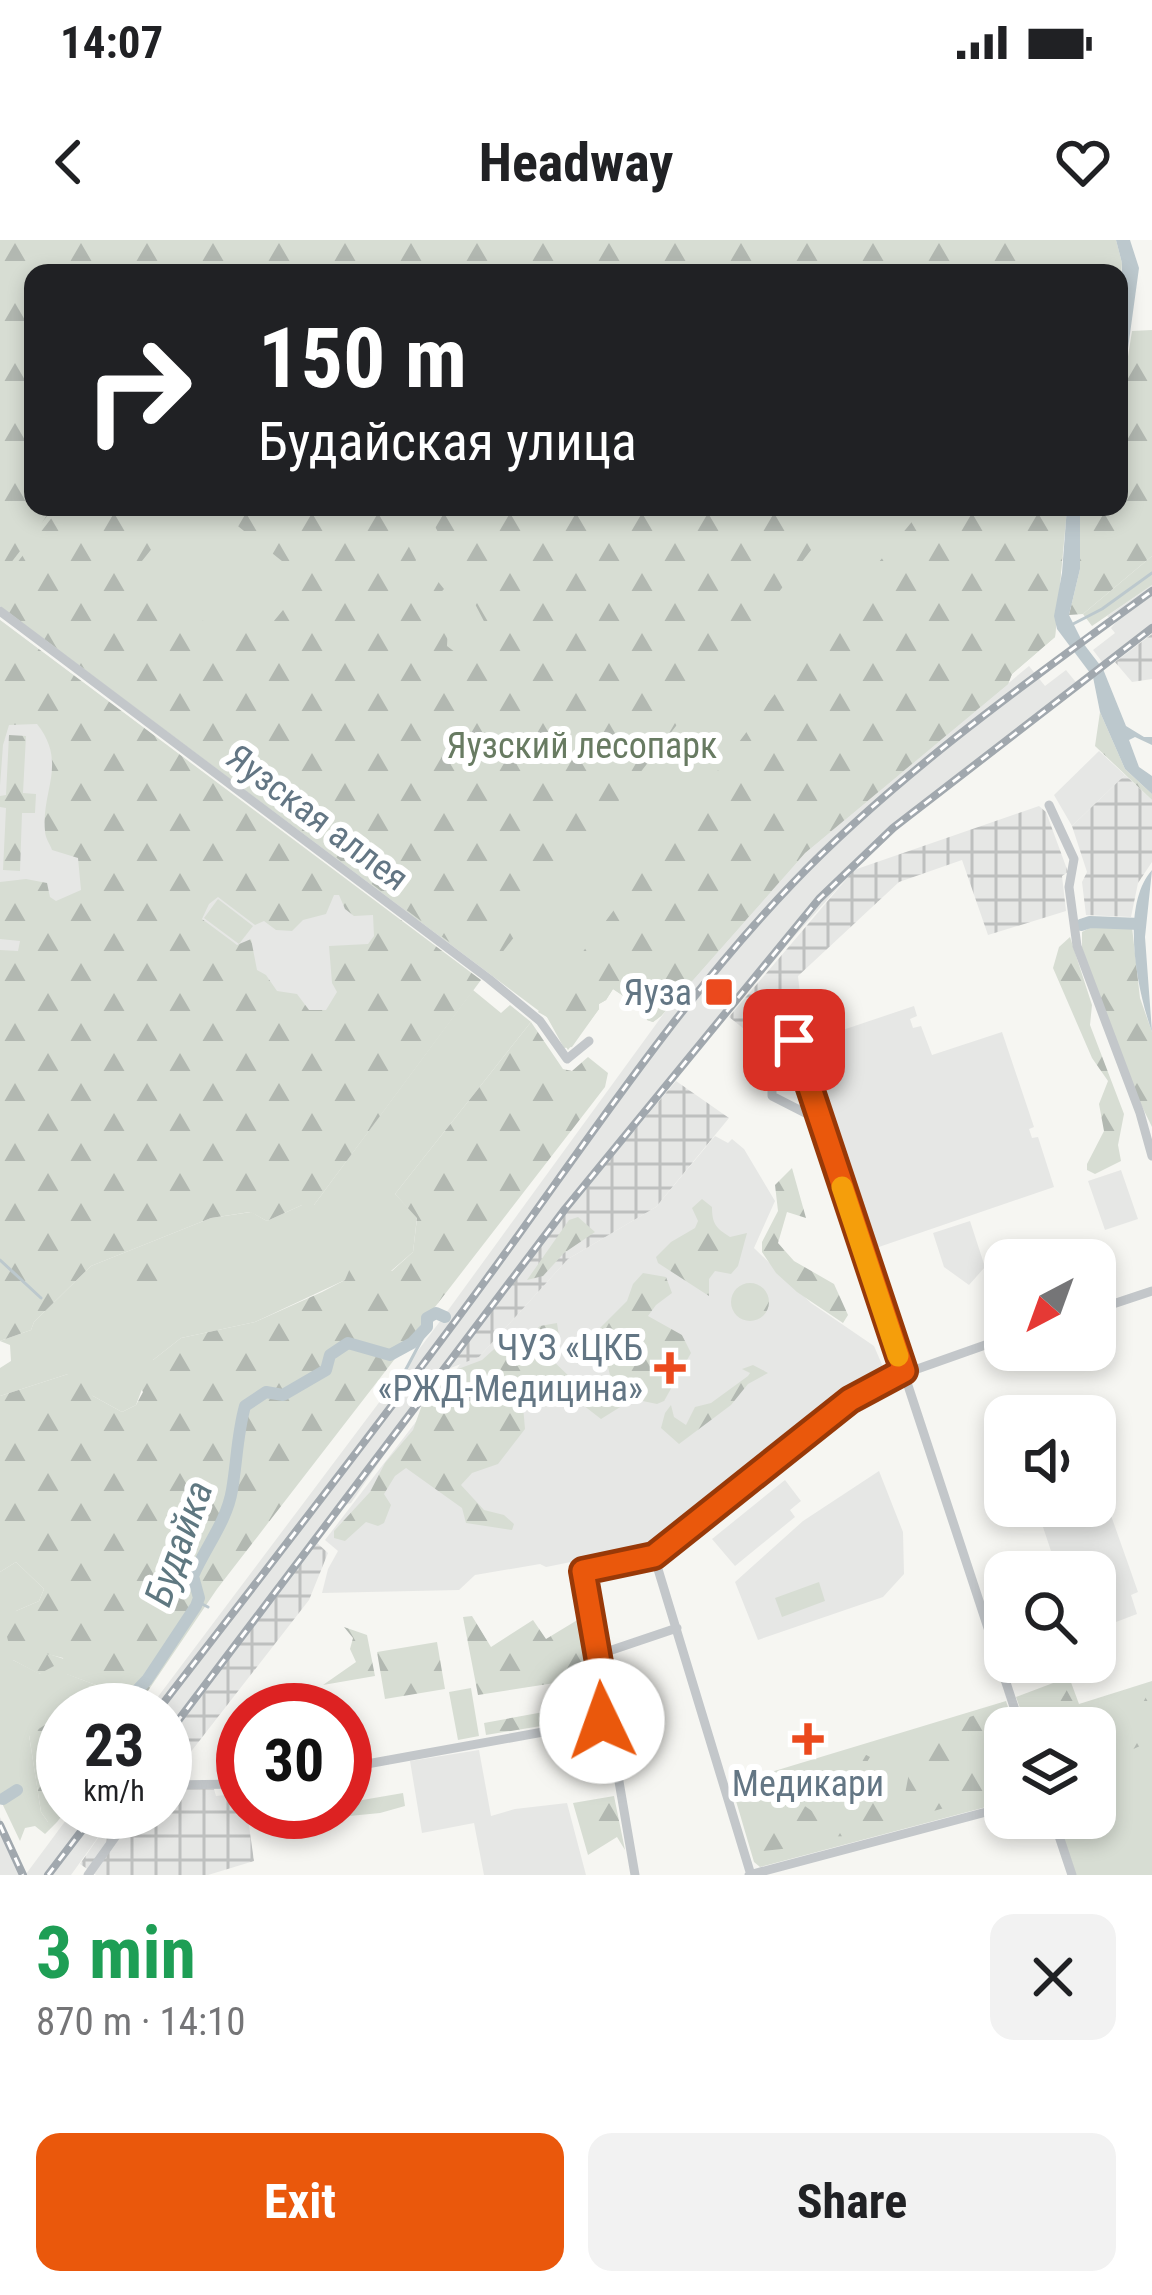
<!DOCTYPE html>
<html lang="en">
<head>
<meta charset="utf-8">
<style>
  body { margin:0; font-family:"Roboto Condensed",sans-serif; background:#f2f2f2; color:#202124; height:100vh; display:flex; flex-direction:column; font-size:45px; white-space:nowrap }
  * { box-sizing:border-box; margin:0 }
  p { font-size:39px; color:#757577 }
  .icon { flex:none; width:66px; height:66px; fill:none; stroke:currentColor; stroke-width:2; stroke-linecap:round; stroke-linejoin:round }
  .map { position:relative; height:1635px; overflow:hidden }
  .side { display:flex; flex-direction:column; background:#fff; flex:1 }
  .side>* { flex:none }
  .guide { position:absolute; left:24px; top:24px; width:1104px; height:252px; border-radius:24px; box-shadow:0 6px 18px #0003; background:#202124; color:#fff; overflow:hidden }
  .needle { width:78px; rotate:221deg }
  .tools { position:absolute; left:984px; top:999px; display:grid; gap:24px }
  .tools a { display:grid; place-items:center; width:132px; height:132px; border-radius:24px; background:#fff; box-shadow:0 6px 18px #0003; font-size:60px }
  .speed { position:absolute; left:36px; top:1443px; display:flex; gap:24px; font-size:60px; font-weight:700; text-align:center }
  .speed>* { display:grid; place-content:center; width:156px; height:156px; border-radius:50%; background:#fff; box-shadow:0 6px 18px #0003; line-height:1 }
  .speed small { font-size:30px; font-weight:400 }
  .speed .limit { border:18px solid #d22; background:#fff; color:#111 }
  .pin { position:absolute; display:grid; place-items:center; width:102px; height:102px; color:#fff; margin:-51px; border-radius:24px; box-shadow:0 6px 18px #0006 }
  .me { position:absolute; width:132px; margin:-66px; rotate:357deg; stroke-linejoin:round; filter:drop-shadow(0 0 9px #0008) }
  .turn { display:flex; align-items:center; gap:42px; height:252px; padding:0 36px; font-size:54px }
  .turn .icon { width:156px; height:156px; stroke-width:2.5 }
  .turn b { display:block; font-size:84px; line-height:102px }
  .round { display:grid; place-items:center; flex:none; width:126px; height:126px; border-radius:24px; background:#f2f2f2 }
  .head { display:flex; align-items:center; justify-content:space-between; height:204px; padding:0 36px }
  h1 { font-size:72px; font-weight:700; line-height:90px; color:#1e9e55 }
  .primary-button { display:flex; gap:24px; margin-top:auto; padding:24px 36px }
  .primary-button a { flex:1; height:138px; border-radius:24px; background:#ea580c; color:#fff; font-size:48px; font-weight:700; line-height:138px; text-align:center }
  .primary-button a+a { background:#f2f2f2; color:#202124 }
  .status { display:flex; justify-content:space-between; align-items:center; height:84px; padding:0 60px; background:#fff; direction:ltr }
  .status svg { height:33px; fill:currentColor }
  header { display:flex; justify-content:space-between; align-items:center; height:156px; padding:0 36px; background:#fff; font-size:54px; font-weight:700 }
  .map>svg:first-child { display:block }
</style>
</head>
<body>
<div class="status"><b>14:07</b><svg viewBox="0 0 49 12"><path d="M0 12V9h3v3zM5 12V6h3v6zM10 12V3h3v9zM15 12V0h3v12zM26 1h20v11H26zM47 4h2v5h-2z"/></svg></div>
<header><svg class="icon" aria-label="back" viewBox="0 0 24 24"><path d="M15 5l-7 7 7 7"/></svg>Headway<svg class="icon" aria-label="heart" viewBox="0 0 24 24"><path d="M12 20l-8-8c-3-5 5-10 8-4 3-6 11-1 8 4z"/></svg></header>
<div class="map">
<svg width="1152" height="1635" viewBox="0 0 1152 1635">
  <defs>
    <pattern id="industrial-grid" width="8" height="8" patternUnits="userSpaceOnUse" patternTransform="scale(3)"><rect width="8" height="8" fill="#e6e7e5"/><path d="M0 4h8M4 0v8" fill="none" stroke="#bec0bf"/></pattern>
    <pattern id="forest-firs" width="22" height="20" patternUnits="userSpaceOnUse" patternTransform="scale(3)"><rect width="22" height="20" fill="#d7ddd3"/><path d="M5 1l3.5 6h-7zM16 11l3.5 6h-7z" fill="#b2b8b1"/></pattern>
  </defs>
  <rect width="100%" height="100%" fill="#f6f6f2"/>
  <path fill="#e6e7e5" d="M 1152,345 L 1152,393 L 1106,427 L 1093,410 L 1115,393 L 1111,388 L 1116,382 L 1107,376 Z
    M 0,380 L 409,687 L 345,776 L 0,796 Z
    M 1029,426 L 1045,446 L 1066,430 L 1079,446 L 905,583 L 854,630 L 792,699 L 569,968 L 415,1170 L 351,1263 L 345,1265 L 320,1296 L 165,1504 L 165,1470 L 148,1470 L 441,1080 L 678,754 L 805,613 Z
    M 1099,511 L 1125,535 L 1072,586 L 1054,555 Z
    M 914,766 L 917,776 L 910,779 L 913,788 L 921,786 L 932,815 L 1002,792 L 1034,887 L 1029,889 L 1032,898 L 1038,897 L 1054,947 L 873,1009 L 804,803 Z
    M 715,896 L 728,903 L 732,899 L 744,909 L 775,961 L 754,1008 L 811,1063 L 874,1106 L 886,1134 L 866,1143 L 665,1303 L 546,1327 L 540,1324 L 475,1335 L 459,1350 L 322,1353 L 328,1329 L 338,1311 L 325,1300 L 462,1122 L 479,1117 L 568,1019 L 656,967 Z
    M 1121,930 L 1138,979 L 1105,990 L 1088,941 Z
    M 970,981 L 985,1027 L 969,1045 L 944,1027 L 933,993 Z
    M 1095,1230 L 1138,1352 L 1131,1355 L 1137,1374 L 1095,1390 L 1095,1332 L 1058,1332 L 1040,1278 L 1042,1266 L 1095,1266 Z
    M 879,1231 L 903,1292 L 904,1334 L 883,1357 L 758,1400 L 735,1342 L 803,1281 Z
    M 785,1240 L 801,1261 L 790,1270 L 795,1277 L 735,1326 L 712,1299 Z
    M 479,1510 L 491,1576 L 515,1569 L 567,1563 L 586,1635 L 484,1635 L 474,1583 L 422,1593 L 410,1521 Z
    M 72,1572 L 116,1572 L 71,1635 L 0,1635 L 0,1577 L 26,1634 Z"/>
  <path fill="url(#industrial-grid)" d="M 1152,394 L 1152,439 L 1132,442 L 1115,422 Z
    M 1125,535 L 1152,560 L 1152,622 L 1138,643 L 1131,677 L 1086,675 L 1082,642 L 1087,632 L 1072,586 Z
    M 1039,566 L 1046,572 L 1068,632 L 1062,636 L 1066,671 L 988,695 L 962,620 L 899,642 L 798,736 L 803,781 L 777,815 L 729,777 L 854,630 Z
    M 676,841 L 729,878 L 656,967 L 568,1019 L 479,1117 L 448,1129 L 568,969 Z
    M 316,1302 L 328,1313 L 309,1360 L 165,1545 L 165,1504 Z
    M 187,1548 L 214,1549 L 216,1556 L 243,1553 L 243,1572 L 247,1572 L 254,1621 L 208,1635 L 96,1635 L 80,1624 L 116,1572 L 165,1572 L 165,1552 Z"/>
  <path fill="#d7ddd3" d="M 0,0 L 1116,0 L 1122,23 L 1119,53 L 1119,33 L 33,33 L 33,267 L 1067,267 L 1055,397 L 1012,434 L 1008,444 L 805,613 L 661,776 L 653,782 L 647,780 L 646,771 L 613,749 L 606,760 L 599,764 L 599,769 L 568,810 L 547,777 L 0,366 Z
    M 1152,316 L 1152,345 L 1092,386 L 1083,374 Z
    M 218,659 L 253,686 L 239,704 L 204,678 Z
    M 473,750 L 501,773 L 510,765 L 531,782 L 395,954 L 417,977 L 413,1012 L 391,1031 L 345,1040 L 255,1082 L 181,1098 L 153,1120 L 136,1165 L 122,1172 L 93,1156 L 68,1134 L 0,1156 L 0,1128 L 11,1121 L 10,1105 L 0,1101 L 31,1090 L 34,1082 L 91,1026 L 211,978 L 251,972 L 267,981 L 302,965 L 314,965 Z
    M 16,1322 L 44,1349 L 39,1361 L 16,1371 L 13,1420 L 40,1434 L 46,1413 L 64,1419 L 67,1434 L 96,1445 L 87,1470 L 63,1470 L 63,1502 L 57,1511 L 29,1495 L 41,1572 L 48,1582 L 57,1582 L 45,1594 L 35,1586 L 25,1588 L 20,1601 L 0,1559 L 0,1332 Z
    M 819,1342 L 825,1361 L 782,1377 L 775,1358 Z
    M 1069,1437 L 1079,1464 L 1152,1441 L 1152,1635 L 1076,1635 L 1057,1578 L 1095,1578 L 1095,1488 L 1027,1488 L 1016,1457 Z
    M 471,1448 L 479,1496 L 458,1500 L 449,1452 Z
    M 1006,1461 L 1015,1488 L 1005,1488 L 1005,1562 L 760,1627 L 754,1622 L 731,1544 Z
    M 403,1553 L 405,1566 L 380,1573 L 339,1577 L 338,1572 L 345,1572 L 345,1563 Z"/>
  <path fill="url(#forest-firs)" fill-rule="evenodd" d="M 0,0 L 257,0 L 232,33 L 33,33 L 33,267 L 54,267 L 0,337 Z
    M 265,0 L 1032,0 L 1031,22 L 1022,33 L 239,33 Z
    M 1152,90 L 1152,316 L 1083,374 L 1069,375 L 1080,329 L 1079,270 L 1119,267 L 1119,174 L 1132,91 Z
    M 60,267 L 185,267 L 138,326 L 174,370 L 181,390 L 200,379 L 223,393 L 232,382 L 259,399 L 307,341 L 214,267 L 366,268 L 394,279 L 416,320 L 410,332 L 432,334 L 444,349 L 437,357 L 448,384 L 447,406 L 469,423 L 479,419 L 491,404 L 489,391 L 425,267 L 844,267 L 488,731 L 0,366 L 0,345 Z
    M 924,267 L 1067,267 L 1055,397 L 1012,434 L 1008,444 L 805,613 L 661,776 L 653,782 L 647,780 L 646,771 L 613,749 L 606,760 L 599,764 L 599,769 L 572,807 L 564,808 L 547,777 L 538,772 L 815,400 Z
    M 0,380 L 481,740 L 314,965 L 302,965 L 267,981 L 250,972 L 211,978 L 91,1026 L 34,1082 L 31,1090 L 0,1101 L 0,710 L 18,711 L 20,701 L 0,699 L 0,642 L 26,639 L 47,643 L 50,657 L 56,661 L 81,650 L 78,618 L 52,610 C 50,604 45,598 45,591 C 41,551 68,523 37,484 L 9,485 L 3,505 L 0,546 ZM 334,655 L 339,655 L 345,669 L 354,676 L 373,675 L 374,696 L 368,704 L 329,706 L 332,743 L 337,752 L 326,770 L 309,770 L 297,754 L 277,751 L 266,735 L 257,730 L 251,699 L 237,705 L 202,679 L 209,664 L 218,657 L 255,685 L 264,681 L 276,690 L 292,691 L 303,680 L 326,674 Z
    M 1100,472 L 1125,529 L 1152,554 L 1152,560 L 1095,506 Z
    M 9,495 L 26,496 L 23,553 L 36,554 L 35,573 L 22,573 L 20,631 L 3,630 L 6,568 L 0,567 L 0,556 L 6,555 Z
    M 1093,686 L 1132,687 L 1140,758 L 1152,792 L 1152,887 L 1130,842 L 1082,708 L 1082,692 Z
    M 1070,697 L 1092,765 L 1090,785 L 1124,874 L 1118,905 L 1121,921 L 1095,934 L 1087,930 L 1087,924 L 1104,891 L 1099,864 L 1108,841 L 1092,818 L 1053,728 L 1059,707 Z
    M 531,782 L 563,829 L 572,831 L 588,817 L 608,833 L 605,847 L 217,1349 L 135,1470 L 87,1470 L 96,1445 L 66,1434 L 63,1418 L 47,1414 L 54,1426 L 39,1434 L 13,1420 L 5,1389 L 16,1371 L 39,1361 L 44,1349 L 16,1322 L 0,1332 L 0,1156 L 68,1134 L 85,1135 L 93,1156 L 122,1172 L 136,1165 L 143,1152 L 131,1132 L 138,1119 L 153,1120 L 181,1098 L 255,1082 L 322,1052 L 345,1040 L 354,1019 L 370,1019 L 379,1031 L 392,1031 L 413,1012 L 417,978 L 395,954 Z
    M 792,928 L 806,978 L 787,972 L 778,1003 L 794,1021 L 834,1044 L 848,1075 L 843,1083 L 797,1052 L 776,1033 L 762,1012 L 762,1002 L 778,971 L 775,945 Z
    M 702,959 L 712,967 C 712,984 716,988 730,997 L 747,993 L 738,1026 L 731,1034 L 715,1031 L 709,1039 L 709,1056 L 658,1023 L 656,1017 L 671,1002 L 695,988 L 698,981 L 692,968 Z
    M 578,977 L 595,992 L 564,1013 L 543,1036 L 527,1040 L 569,980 Z
    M 148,1022 L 156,1023 L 164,1043 L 157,1058 L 146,1055 L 138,1060 L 121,1046 L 125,1031 Z
    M 643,1033 L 666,1037 L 672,1053 L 656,1065 L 648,1076 L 682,1095 L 691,1113 L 664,1161 L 657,1164 L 633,1159 L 601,1179 L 561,1148 L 550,1145 L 523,1166 L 525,1189 L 498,1224 L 472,1233 L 461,1245 L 484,1270 L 504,1275 L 514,1284 L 512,1290 L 466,1283 L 462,1268 L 406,1228 L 395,1236 L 384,1254 L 391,1265 L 384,1283 L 378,1286 L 366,1282 L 345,1301 L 334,1298 L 334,1291 L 370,1252 L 385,1223 L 413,1190 L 422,1165 L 445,1134 L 482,1120 L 512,1093 L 517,1107 L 540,1086 L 557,1083 L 559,1096 L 549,1109 L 549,1117 L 573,1140 L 602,1150 L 610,1135 L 607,1123 L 594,1113 L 589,1099 L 627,1061 L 633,1044 Z
    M731 1062a19 19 0 1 1 38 0a19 19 0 1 1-38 0Z
    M 753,1125 L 768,1133 L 748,1144 L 731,1165 L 679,1204 L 661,1188 L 665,1173 L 671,1165 L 674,1177 L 686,1185 L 695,1167 L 711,1163 L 748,1136 L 750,1133 L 742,1129 Z
    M 472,1376 L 491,1407 L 533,1380 L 546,1399 L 584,1376 L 593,1437 L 478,1455 L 463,1377 Z
    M 344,1387 L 367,1395 L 375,1436 L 323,1445 L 356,1422 L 350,1409 L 353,1398 Z
    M 437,1402 L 445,1449 L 385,1459 L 377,1412 Z
    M 1152,1446 L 1152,1502 C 1133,1507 1118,1519 1098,1524 L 1095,1488 L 1037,1488 L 1034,1457 L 1066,1449 L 1077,1469 L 1099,1463 L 1107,1470 L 1122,1472 L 1127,1480 L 1140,1468 Z
    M 549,1471 L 557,1472 L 559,1483 L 486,1495 L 484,1483 Z
    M 984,1472 L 987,1480 L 1000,1484 L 1000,1495 L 986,1510 L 983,1532 L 991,1543 L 980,1558 L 905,1579 L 893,1578 C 874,1592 842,1600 819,1595 L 800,1607 L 763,1611 L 754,1597 L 767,1585 L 759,1567 L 747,1569 L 744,1556 L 760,1542 L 775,1545 L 802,1527 L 808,1537 L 799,1562 L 812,1571 L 829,1558 L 828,1547 L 817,1537 C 827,1520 841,1517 859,1511 L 870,1517 L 860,1534 L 865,1547 L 887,1554 L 905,1554 L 909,1533 L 918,1528 L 918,1498 L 926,1491 L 948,1506 L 959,1490 L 961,1480 Z
    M 48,1483 L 46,1507 L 57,1510 L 63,1502 L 65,1572 L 57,1582 L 48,1582 L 41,1572 L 29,1495 Z
    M 614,1556 L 625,1610 L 617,1597 L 588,1615 L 573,1563 Z"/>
  <path fill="#bcc8cd" d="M 1116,0 L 1130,0 L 1139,28 L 1119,174 L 1122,23 Z
    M 1067,267 L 1080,267 L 1080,329 L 1069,375 L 1083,403 L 1103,429 L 1126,486 L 1144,497 L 1152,497 L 1152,505 L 1135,497 L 1129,500 L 1139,527 L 1152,536 L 1152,554 L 1125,529 L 1100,472 L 1093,437 L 1057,389 L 1054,376 L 1062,333 Z
    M 1152,630 L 1145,697 L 1152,792 C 1137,750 1120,666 1152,630 Z"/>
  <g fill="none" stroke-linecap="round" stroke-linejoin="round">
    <path stroke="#bcc8cd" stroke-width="3" d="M 1073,384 L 1102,369 L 1152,333
      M 0,1020 L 41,1058
      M 405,1131 L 436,1073
      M 198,1362 L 208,1367
      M 123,1465 L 125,1467"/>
    <path stroke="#bcc8cd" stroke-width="12" d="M 1081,685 L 1090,682 L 1140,684
      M 121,1467 L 147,1440 L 196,1366 L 199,1358 L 193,1336 C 205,1308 227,1281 232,1250 C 237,1221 237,1195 245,1166 L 266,1152 L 283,1155 L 326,1130 L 330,1115 L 348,1103 L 390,1115 L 412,1103 L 427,1087 L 427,1078 L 436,1073 L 445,1077
      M 3,1559 L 17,1550"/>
    <path stroke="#c3c7ca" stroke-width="9" d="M 0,371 L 489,739 L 540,781 L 567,819 L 589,801
      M 1049,565 L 1074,619 L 1069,647 L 1077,706 L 1140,873 L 1152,916
      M 794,800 L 1021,1488
      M 803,830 L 772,840 L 772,856 L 819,880
      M 1095,1070 L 1152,1051
      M 654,1316 L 751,1635
      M 597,1415 L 677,1388
      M 345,1528 L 609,1480
      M 165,1545 L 243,1544
      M 1053,1578 L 1072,1635
      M 88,1635 L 133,1572
      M 635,1635 L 583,1331 L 654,1316 L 872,1145 L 1005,1098
      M 749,1635 L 1005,1567"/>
    <defs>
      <path id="rail" d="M 158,1470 C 269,1326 381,1183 488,1037 C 587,902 677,764 793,643 C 895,536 1032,438 1152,351
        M 165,1498 L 565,969 L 819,659 L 893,588 L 1152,388
        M 0,1585 L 23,1635
        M 48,1635 L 96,1572"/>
    </defs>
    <use href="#rail" stroke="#a1a8ae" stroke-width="8"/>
    <use href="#rail" stroke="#fff" stroke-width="3" stroke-dasharray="9" stroke-linecap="butt"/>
  </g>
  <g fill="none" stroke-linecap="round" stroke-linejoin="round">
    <defs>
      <path id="route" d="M 602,1481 L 609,1480 L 583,1331 L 654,1316 L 850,1160 L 904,1131 L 794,800"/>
    </defs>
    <use href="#route" stroke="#983908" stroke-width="30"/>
    <use href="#route" stroke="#ea580c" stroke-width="21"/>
    <path stroke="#f59e0b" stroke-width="21" d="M 842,947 L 898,1116"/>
  </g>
  <g fill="#eb491d" stroke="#fff" stroke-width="4.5">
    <rect x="704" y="737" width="30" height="30" rx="6"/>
    <path d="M664 1110h12v12h12v12h-12v12h-12v-12h-12v-12h12z"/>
    <path d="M802 1481h12v12h12v12h-12v12h-12v-12h-12v-12h12z"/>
  </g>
  <g text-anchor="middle" stroke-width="12" stroke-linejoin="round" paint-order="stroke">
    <g font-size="36" fill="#687b62" stroke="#fff">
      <text x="582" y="518">Яузский лесопарк</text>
    </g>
    <g font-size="36" fill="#637684" stroke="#fff">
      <text transform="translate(318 577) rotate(37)" y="13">Яузская аллея</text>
    </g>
    <g font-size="36" fill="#637684" stroke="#fff" text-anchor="end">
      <text x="692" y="765">Яуза</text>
      <text x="643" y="1120">ЧУЗ «ЦКБ<tspan x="643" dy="41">«РЖД-Медицина»</tspan></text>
      <text x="808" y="1556" text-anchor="middle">Медикари</text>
    </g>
    <g font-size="39" font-style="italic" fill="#5f7881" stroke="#fff">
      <text transform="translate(178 1303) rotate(-70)" y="14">Будайка</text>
    </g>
  </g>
</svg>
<div class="tools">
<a><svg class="needle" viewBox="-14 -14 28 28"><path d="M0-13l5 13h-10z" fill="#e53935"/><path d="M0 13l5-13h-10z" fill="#757577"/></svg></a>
<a><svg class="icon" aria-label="sound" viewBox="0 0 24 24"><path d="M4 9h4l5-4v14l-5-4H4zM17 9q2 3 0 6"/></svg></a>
<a><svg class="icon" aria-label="search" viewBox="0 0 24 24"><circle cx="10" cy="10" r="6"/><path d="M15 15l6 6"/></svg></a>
<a><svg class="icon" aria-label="layers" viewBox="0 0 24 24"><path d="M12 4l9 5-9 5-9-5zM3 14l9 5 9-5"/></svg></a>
</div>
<div class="speed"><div>23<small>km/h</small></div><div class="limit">30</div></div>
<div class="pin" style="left:794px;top:800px;background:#d93025"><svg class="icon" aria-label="arrive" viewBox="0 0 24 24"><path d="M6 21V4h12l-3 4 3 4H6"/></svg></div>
<svg class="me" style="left:602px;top:1481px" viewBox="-20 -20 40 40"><circle r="19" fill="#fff"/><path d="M0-13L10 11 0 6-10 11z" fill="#ea580c"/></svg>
<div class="guide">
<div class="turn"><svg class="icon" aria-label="right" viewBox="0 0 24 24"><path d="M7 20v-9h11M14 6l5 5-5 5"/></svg><div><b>150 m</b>Будайская улица</div></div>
</div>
</div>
<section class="side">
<div class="head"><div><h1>3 min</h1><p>870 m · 14:10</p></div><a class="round"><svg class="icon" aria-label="close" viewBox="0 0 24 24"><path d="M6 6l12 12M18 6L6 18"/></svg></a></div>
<div class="primary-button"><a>Exit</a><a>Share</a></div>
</section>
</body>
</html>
